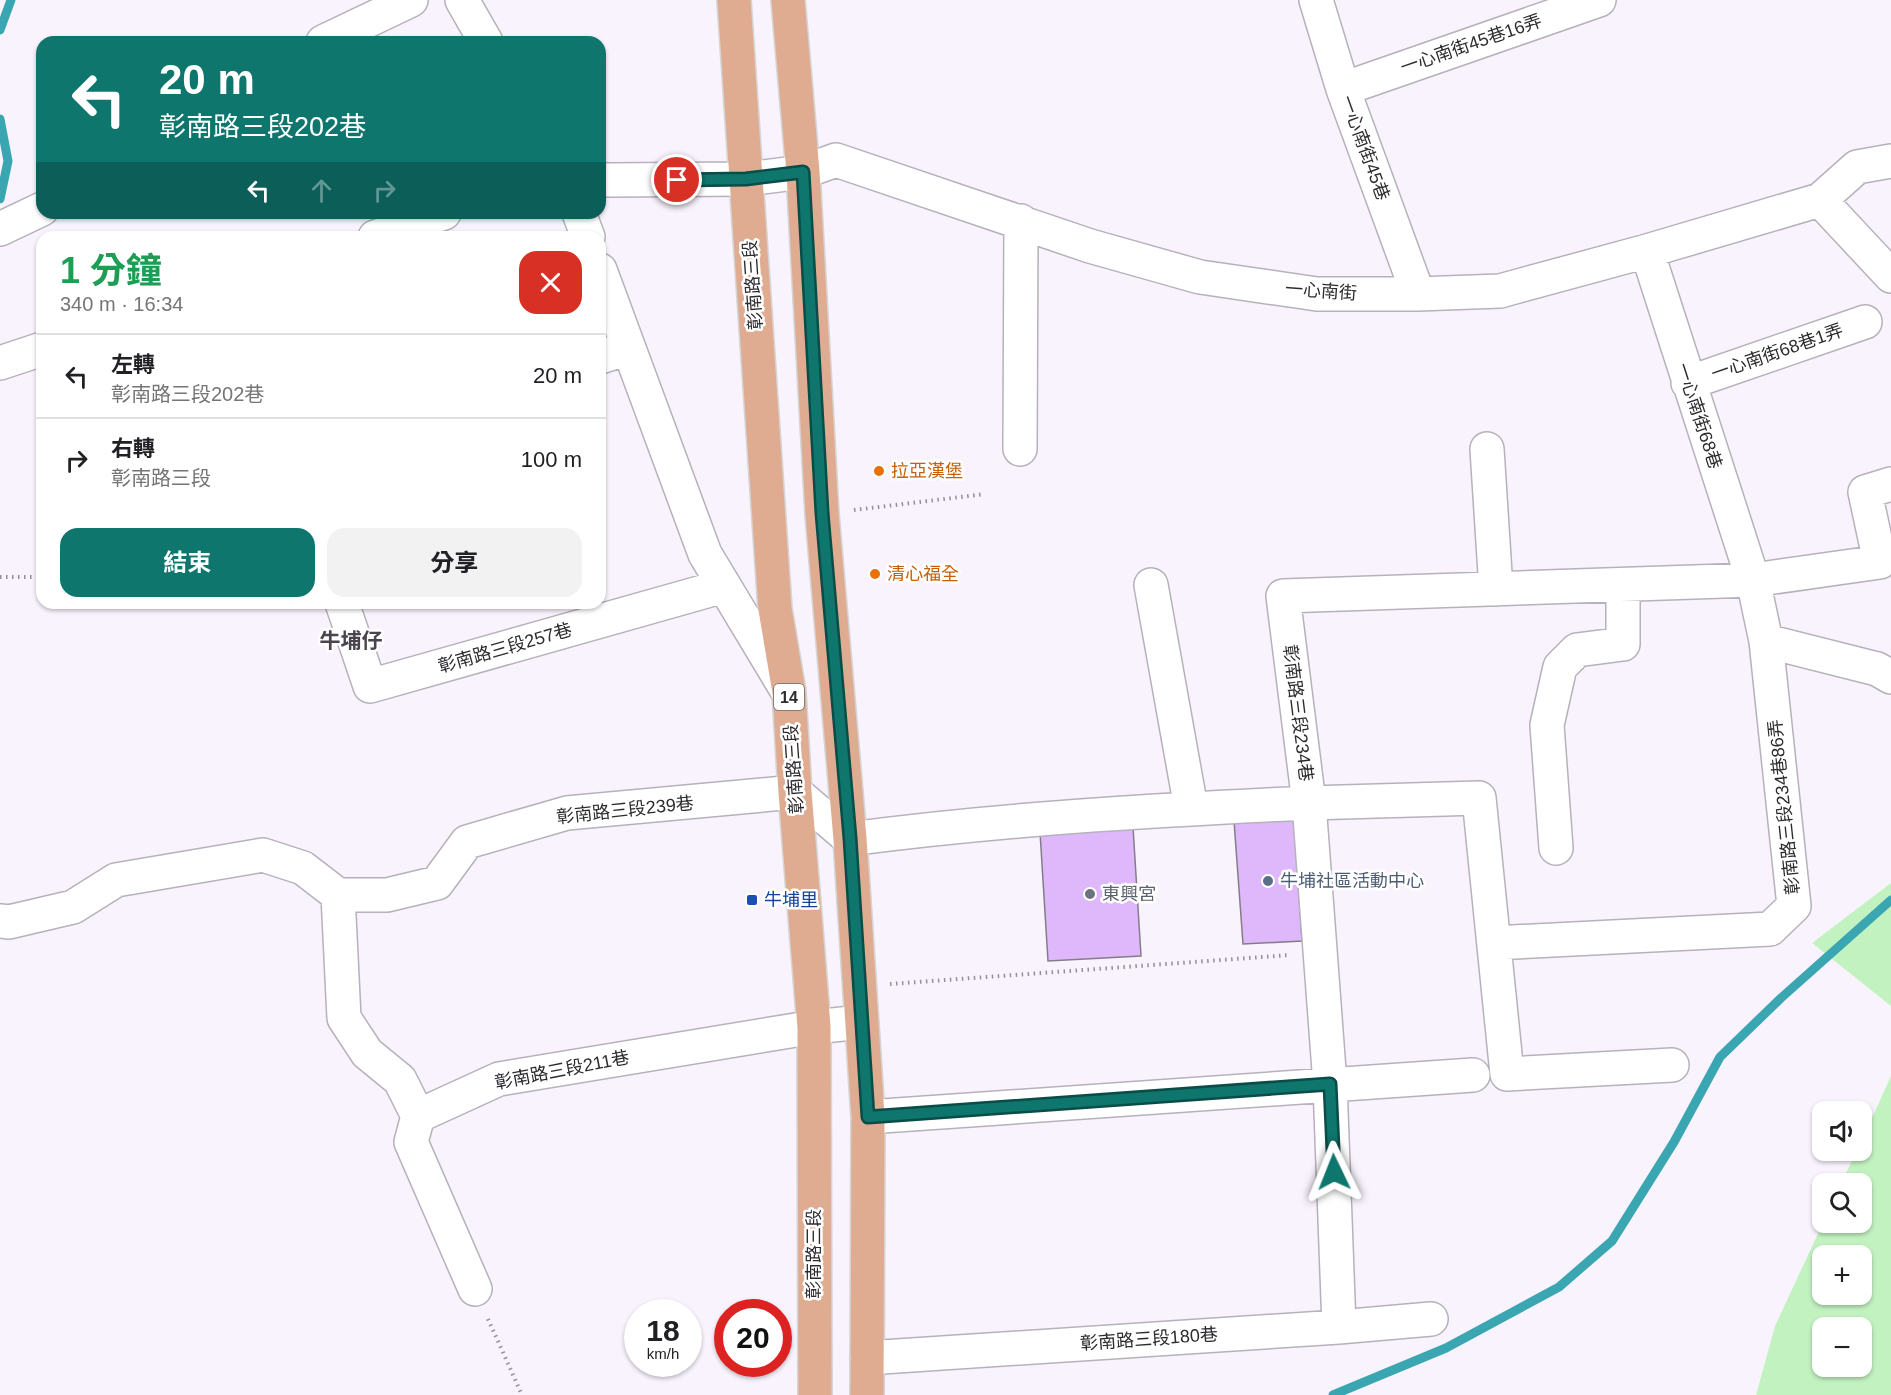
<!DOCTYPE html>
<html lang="zh-TW">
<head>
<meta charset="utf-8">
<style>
  body { margin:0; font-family:Helvetica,"Noto Sans TC",sans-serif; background:#f2f2f2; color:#202124; height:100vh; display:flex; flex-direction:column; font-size:22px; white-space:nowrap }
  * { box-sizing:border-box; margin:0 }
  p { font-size:20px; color:#757577 }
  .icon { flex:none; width:33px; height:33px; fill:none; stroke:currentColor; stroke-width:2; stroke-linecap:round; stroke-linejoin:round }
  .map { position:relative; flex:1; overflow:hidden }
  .side { position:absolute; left:36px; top:231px; width:570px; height:378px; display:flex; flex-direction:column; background:#fff; border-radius:18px; box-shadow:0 2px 4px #0004 }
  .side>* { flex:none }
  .top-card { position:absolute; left:36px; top:36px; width:570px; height:183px; border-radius:18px; box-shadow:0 2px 4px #0004; background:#0f766e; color:#fff; overflow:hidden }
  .controls { position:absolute; left:1812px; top:1101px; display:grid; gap:12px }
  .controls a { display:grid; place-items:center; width:60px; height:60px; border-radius:12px; background:#fff; box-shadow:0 2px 4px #0004; font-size:30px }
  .speed { position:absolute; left:624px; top:1299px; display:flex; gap:12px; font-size:30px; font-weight:700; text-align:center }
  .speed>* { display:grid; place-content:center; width:78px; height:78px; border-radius:50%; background:#fff; box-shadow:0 2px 4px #0004; line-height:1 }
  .speed small { font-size:15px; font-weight:400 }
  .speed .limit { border:9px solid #d22; background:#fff; color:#111 }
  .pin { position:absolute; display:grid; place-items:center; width:51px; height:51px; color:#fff; margin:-26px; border:3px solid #fff; border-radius:50%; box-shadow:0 2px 6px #0007 }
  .me { position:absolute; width:66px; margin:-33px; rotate:358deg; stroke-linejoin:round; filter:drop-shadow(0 0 4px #0008) }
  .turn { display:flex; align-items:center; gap:21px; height:126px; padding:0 24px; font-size:27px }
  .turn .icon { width:78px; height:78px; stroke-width:2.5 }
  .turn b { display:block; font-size:42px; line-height:51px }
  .lanes { display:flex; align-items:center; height:57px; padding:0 24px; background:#0003; justify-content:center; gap:30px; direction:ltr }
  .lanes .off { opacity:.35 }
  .round { display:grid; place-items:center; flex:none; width:63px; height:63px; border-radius:18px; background:#f2f2f2 }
  .summary { display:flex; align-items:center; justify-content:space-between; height:102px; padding:0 24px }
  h1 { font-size:36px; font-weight:700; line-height:45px; color:#1e9e55 }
  .button { display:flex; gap:12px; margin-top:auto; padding:12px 24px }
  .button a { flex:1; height:69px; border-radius:18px; background:#0f766e; color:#fff; font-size:24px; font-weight:700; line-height:69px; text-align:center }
  .button a+a { background:#f2f2f2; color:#202124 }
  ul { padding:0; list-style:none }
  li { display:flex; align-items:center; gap:18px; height:84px; padding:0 24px; border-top:2px solid #e0e0e0 }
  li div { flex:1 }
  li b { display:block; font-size:22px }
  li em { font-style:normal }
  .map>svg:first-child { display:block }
</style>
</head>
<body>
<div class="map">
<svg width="1891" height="1395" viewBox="0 0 1891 1395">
  <rect width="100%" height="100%" fill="#f9f3fe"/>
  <path fill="#c3f2c1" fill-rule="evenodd" d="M 1891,883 L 1891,1006 L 1812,943 Z
    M 1891,1076 L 1891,1395 L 1756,1395 L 1775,1326 L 1823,1223 L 1862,1222 L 1862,1184 L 1841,1183 L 1857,1151 L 1862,1150 L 1862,1140 ZM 1822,1256 L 1862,1256 L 1862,1294 L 1822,1294 ZM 1822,1328 L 1862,1328 L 1862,1366 L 1822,1366 Z"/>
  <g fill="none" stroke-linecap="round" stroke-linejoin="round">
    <path stroke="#3aa6b2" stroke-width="9" d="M 0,30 L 11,0
      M 0,119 L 8,161 L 0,199
      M 1333,1395 L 1446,1348 L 1559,1287 L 1612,1241 L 1674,1142 L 1720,1057 L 1781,998 L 1891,900"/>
  </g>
  <path fill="#dfb8fc" stroke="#837d87" stroke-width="1.5" d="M 1294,816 L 1302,941 L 1243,944 L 1234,821 Z
    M 1133,827 L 1141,956 L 1048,961 L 1040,832 Z"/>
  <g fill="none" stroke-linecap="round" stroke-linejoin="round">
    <defs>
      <path id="minor" d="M 462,0 L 486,42
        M 1316,0 L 1343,89 L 1418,294
        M 323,42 L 411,0
        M 1343,89 L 1599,0
        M 600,179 L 608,180 L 746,179 L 803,172 L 836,160 L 1090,246 L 1200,277 L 1317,294 L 1418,294 L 1500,291 L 1647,251 L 1820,200 L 1857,167 L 1891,161
        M 1820,200 L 1891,276
        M 579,213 L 588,237
        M 0,229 L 42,209
        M 375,237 L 444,213
        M 600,270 L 705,554 L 788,692
        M 600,357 L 628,348
        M 0,363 L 42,349
        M 1688,383 L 1865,322
        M 1020,449 L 1021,221
        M 1487,449 L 1496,589
        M 1151,585 L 1191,808
        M 342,603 L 370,686 L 724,586
        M 1766,641 L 1877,669 L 1891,677
        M 1556,848 L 1547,725 L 1560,667 L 1577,650 L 1623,644 L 1623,585
        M 338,895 L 344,1018 L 367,1053 L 400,1080 L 418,1116
        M 0,921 L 9,922 L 73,907 L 116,880 L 263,855 L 303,868 L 338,895 L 387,895 L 437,883 L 467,842 L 567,813 L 795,792 L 850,839 C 1001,819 1156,810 1309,803 L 1283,596 L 1753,580 L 1880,562 L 1865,492 L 1891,484
        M 1494,943 L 1770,929 L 1794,906 L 1766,641 L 1753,580 L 1647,251
        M 418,1116 L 499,1079 L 814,1027 L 861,1022
        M 418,1116 L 411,1142 L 475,1289
        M 868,1117 L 1473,1075
        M 1339,1327 L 1330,1084 L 1309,803 L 1479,798 L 1507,1074 L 1672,1065
        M 867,1358 L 1339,1327 L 1431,1319"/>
      <path id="major" d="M 734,0 L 775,609 L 789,692 L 795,792 L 814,1027 L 815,1395
        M 788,0 L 803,172 L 822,514 L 850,839 L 868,1117 L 867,1395"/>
    </defs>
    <use href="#minor" stroke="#b6b1bb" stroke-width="36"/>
    <use href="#major" stroke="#d5d5d5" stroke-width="36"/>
    <path stroke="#938f96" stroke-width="4" stroke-dasharray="1.5 4.5" stroke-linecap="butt" d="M 854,510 L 985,494
      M 0,577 L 42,577
      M 890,984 L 1290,955
      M 488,1319 L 522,1395"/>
    <use href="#minor" stroke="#fff" stroke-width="33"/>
    <use href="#major" stroke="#dfac91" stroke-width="33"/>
  </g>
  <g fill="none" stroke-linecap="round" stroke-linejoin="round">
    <defs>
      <path id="route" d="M 677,180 L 746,179 L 803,172 L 822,513 L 850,838 L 868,1117 L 1330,1084 L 1334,1172"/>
    </defs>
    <use href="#route" stroke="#0a4d48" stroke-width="15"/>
    <use href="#route" stroke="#0f766e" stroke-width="10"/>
  </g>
  <g fill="#e8710a" stroke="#fff" stroke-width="2">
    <circle cx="879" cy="471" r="6"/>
    <circle cx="875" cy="574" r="6"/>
  </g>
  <circle fill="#5c6f8a" stroke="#fff" stroke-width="2" cx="1268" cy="881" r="6"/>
  <circle fill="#6b7280" stroke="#fff" stroke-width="2" cx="1090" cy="894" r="6"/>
  <rect fill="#1a4fb4" stroke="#fff" stroke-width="2" x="746" y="894" width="12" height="12" rx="3"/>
  <g text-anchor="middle" stroke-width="5" stroke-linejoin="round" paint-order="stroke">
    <rect fill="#fff" stroke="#6d6b6d" stroke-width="1.5" x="774" y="684" width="30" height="26" rx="4.5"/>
    <g font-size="16" font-weight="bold" fill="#2e2b2f">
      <text x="789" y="703">14</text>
    </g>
    <g font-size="18" fill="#2e2b2f" stroke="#fff">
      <text transform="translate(1471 44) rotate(-19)" y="6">一心南街45巷16弄</text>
      <text transform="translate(1365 148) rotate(70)" y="6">一心南街45巷</text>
      <text transform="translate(753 285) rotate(-94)" y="6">彰南路三段</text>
      <text transform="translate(1321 291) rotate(4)" y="6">一心南街</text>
      <text transform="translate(1777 352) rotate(-19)" y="6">一心南街68巷1弄</text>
      <text transform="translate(1699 416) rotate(72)" y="6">一心南街68巷</text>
      <text transform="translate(505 648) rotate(-16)" y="6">彰南路三段257巷</text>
      <text transform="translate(1298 713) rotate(83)" y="6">彰南路三段234巷</text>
      <text transform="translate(794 769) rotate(-94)" y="6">彰南路三段</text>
      <text transform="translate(1784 807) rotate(-96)" y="6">彰南路三段234巷86弄</text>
      <text transform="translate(625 810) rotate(-6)" y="6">彰南路三段239巷</text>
      <text transform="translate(562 1070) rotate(-11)" y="6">彰南路三段211巷</text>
      <text transform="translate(814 1254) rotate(-90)" y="6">彰南路三段</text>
      <text transform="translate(1149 1339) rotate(-4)" y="6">彰南路三段180巷</text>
    </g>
    <g font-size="18" fill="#c56008" stroke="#fff" text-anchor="start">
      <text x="891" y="477">拉亞漢堡</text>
      <text x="887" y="580">清心福全</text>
    </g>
    <g font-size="18" fill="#4e5e75" stroke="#fff" text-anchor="start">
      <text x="1280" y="887">牛埔社區活動中心</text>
    </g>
    <g font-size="18" fill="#5b616d" stroke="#fff" text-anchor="start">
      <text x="1102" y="900">東興宮</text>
    </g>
    <g font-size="18" fill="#164399" stroke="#fff" text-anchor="start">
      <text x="764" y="906">牛埔里</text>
    </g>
    <g font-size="21" font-weight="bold" fill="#49444d" stroke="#fff">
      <text x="351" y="648">牛埔仔</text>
    </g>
  </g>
</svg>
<div class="controls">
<a><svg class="icon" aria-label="sound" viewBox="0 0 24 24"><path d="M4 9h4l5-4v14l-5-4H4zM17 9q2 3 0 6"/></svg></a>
<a><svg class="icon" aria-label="search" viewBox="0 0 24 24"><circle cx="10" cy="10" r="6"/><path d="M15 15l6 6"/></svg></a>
<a>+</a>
<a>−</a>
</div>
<div class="speed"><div>18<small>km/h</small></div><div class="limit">20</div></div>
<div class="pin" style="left:677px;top:180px;background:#d93025"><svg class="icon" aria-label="arrive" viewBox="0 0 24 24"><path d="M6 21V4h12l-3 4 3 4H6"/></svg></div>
<svg class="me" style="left:1334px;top:1172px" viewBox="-20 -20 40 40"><path d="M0-17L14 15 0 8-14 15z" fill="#0f766e" stroke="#fff" stroke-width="4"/></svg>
<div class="top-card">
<div class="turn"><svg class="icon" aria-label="left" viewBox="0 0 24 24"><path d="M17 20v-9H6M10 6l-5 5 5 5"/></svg><div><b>20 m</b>彰南路三段202巷</div></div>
<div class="lanes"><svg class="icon" aria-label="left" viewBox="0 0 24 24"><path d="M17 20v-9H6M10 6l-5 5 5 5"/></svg><svg class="icon off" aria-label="ahead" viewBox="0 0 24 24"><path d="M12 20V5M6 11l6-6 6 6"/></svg><svg class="icon off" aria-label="right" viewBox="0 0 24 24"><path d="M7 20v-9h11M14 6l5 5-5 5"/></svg></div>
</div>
<section class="side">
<div class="summary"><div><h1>1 分鐘</h1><p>340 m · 16:34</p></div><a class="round" style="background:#d93025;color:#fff"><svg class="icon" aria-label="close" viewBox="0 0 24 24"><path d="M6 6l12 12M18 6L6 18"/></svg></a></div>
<ul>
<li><svg class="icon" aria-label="left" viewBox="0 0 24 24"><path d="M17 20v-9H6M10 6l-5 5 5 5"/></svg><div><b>左轉</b><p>彰南路三段202巷</p></div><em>20 m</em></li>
<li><svg class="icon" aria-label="right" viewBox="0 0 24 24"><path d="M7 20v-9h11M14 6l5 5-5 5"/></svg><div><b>右轉</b><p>彰南路三段</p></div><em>100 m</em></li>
</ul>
<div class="button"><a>結束</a><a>分享</a></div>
</section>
</div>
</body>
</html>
